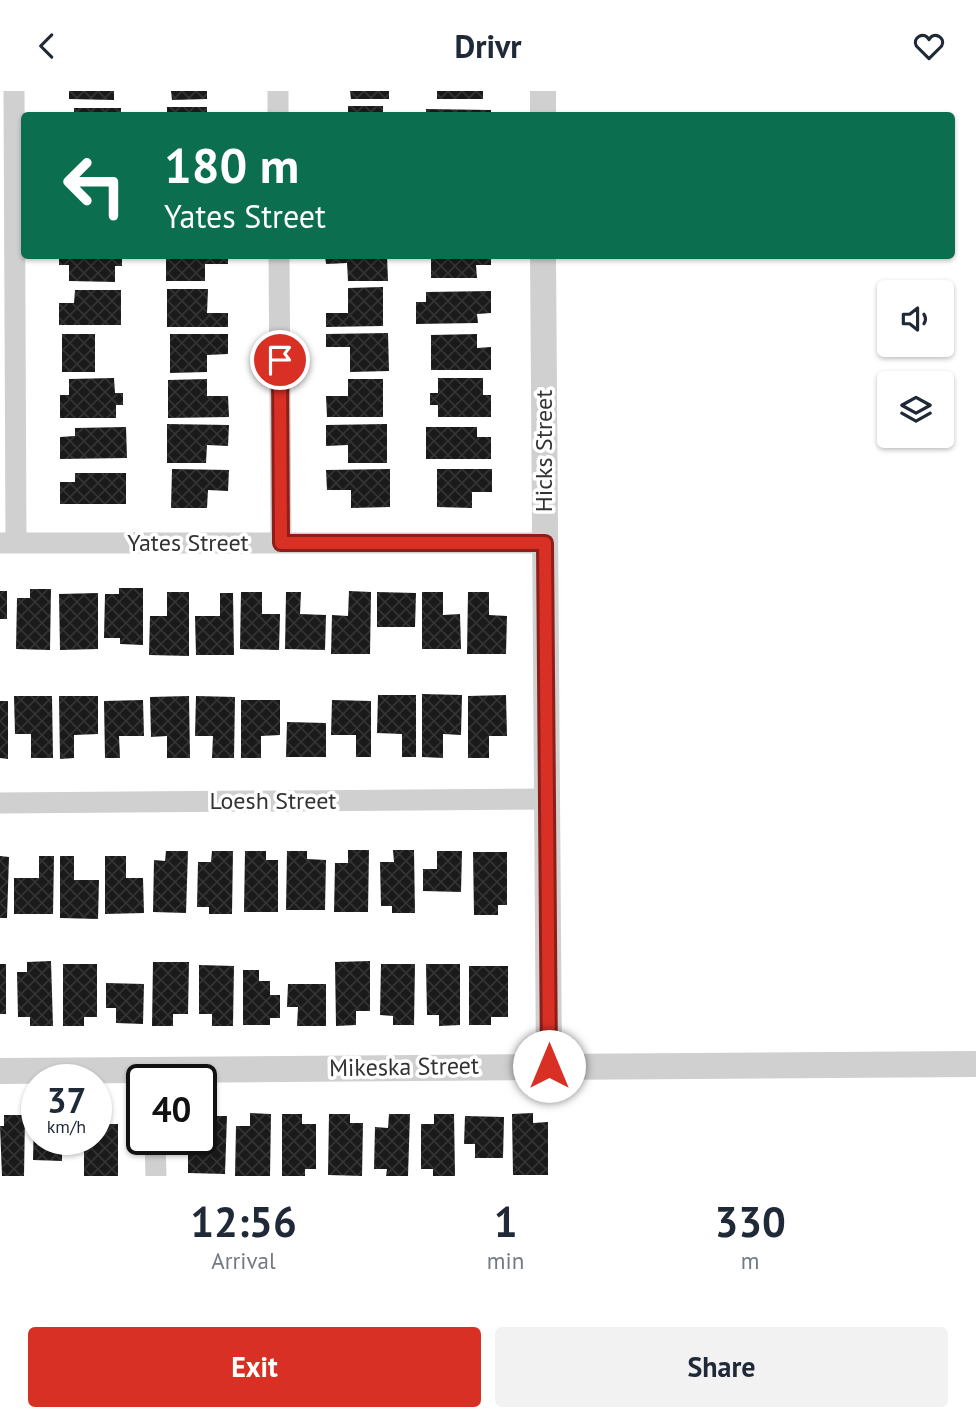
<!DOCTYPE html>
<html lang="en">
<head>
<meta charset="utf-8">
<style>
  body { margin:0; font-family:"PT Sans",sans-serif; background:#f2f2f3; color:#1f2937; height:100vh; display:flex; flex-direction:column; font-size:26px; white-space:nowrap }
  * { box-sizing:border-box; margin:0 }
  p { font-size:23px; color:#747a83 }
  .icon { flex:none; width:38px; height:38px; fill:none; stroke:currentColor; stroke-width:2; stroke-linecap:round; stroke-linejoin:round }
  .map { position:relative; height:1085px; overflow:hidden }
  .details { display:flex; flex-direction:column; background:#fff; flex:1 }
  .details>* { flex:none }
  .guide { position:absolute; left:21px; top:21px; width:934px; height:147px; border-radius:7px; box-shadow:0 2px 5px #0004; background:#0b6e4f; color:#fff; overflow:hidden }
  .controls { position:absolute; left:877px; top:189px; display:grid; gap:14px }
  .controls a { display:grid; place-items:center; width:77px; height:77px; border-radius:7px; background:#fff; box-shadow:0 2px 5px #0004; font-size:35px }
  .speed { position:absolute; left:21px; top:973px; display:flex; gap:14px; font-size:35px; font-weight:700; text-align:center }
  .speed>* { display:grid; place-content:center; width:91px; height:91px; border-radius:50%; background:#fff; box-shadow:0 2px 5px #0004; line-height:1 }
  .speed small { font-size:18px; font-weight:400 }
  .speed .limit { border:4px solid #111; border-radius:10px; background:#fff; color:#111 }
  .pin { position:absolute; display:grid; place-items:center; width:60px; height:60px; color:#fff; margin:-30px; border:4px solid #fff; border-radius:50%; box-shadow:0 2px 7px #0007 }
  .me { position:absolute; width:77px; margin:-38px; rotate:0deg; stroke-linejoin:round; filter:drop-shadow(0 0 5px #0008) }
  .turn { display:flex; align-items:center; gap:24px; height:147px; padding:0 28px; font-size:32px }
  .turn .icon { width:91px; height:91px; stroke-width:2.5 }
  .turn b { display:block; font-size:49px; line-height:60px }
  .eta { display:flex; justify-content:space-evenly; align-items:center; height:119px; text-align:center }
  .eta b { font-size:42px; font-weight:600; line-height:49px }
  .button { display:flex; gap:14px; margin-top:auto; padding:14px 28px }
  .button a { flex:1; height:80px; border-radius:7px; background:#d93025; color:#fff; font-size:28px; font-weight:600; line-height:80px; text-align:center }
  .button a+a { background:#f2f2f3; color:#1f2937 }
  header { display:flex; justify-content:space-between; align-items:center; height:91px; padding:0 28px; background:#fff; font-size:32px; font-weight:600 }
  .map>svg:first-child { display:block }
</style>
</head>
<body>
<header><svg class="icon" aria-label="back" viewBox="0 0 24 24"><path d="M15 5l-7 7 7 7"/></svg>Drivr<svg class="icon" aria-label="heart" viewBox="0 0 24 24"><path d="M12 20l-8-8c-3-5 5-10 8-4 3-6 11-1 8 4z"/></svg></header>
<div class="map">
<svg width="976" height="1085" viewBox="0 0 976 1085">
  <defs>
    <pattern id="building-cross-hatch" width="8" height="8" patternUnits="userSpaceOnUse" patternTransform="scale(1.75)"><rect width="8" height="8" fill="#1a1a1a"/><path d="M0 0l8 8M0 8l8-8" fill="none" stroke="#333"/></pattern>
  </defs>
  <rect width="100%" height="100%" fill="#fff"/>
  <path fill="url(#building-cross-hatch)" d="M 69,0 L 114,0 L 114,9 L 69,8 Z
    M 171,0 L 207,0 L 207,8 L 172,9 Z
    M 350,0 L 389,0 L 389,8 L 351,8 Z
    M 437,0 L 483,0 L 483,8 L 437,8 Z
    M 348,15 L 383,15 L 383,24 L 348,24 Z
    M 167,16 L 207,16 L 207,24 L 167,24 Z
    M 74,17 L 121,17 L 121,24 L 74,24 Z
    M 426,18 L 491,19 L 491,24 L 426,24 Z
    M 59,164 L 122,164 L 122,175 L 115,175 L 115,191 L 69,190 L 69,174 L 59,174 Z
    M 166,164 L 228,164 L 228,173 L 205,173 L 205,190 L 166,190 Z
    M 325,164 L 387,164 L 388,190 L 348,190 L 347,172 L 326,173 Z
    M 431,164 L 491,164 L 491,174 L 476,174 L 477,187 L 431,187 Z
    M 383,196 L 383,235 L 326,236 L 326,222 L 348,222 L 348,197 Z
    M 167,198 L 208,198 L 207,222 L 228,222 L 228,236 L 167,236 Z
    M 75,199 L 121,199 L 121,234 L 59,234 L 59,212 L 74,212 Z
    M 491,200 L 491,222 L 477,223 L 478,232 L 416,233 L 416,211 L 426,211 L 426,201 Z
    M 388,242 L 389,280 L 350,281 L 350,256 L 326,256 L 326,243 Z
    M 62,243 L 95,243 L 95,281 L 62,281 Z
    M 170,243 L 228,243 L 228,263 L 207,264 L 207,281 L 170,282 Z
    M 477,243 L 477,257 L 491,256 L 491,279 L 431,279 L 431,244 Z
    M 114,287 L 115,302 L 123,302 L 123,314 L 116,314 L 116,327 L 60,327 L 60,304 L 69,304 L 69,288 Z
    M 438,287 L 483,287 L 483,304 L 491,304 L 491,326 L 438,326 L 438,314 L 430,314 L 430,302 L 438,302 Z
    M 207,288 L 207,305 L 228,305 L 229,326 L 168,327 L 168,289 Z
    M 348,288 L 383,288 L 383,326 L 327,326 L 326,305 L 348,305 Z
    M 167,333 L 229,334 L 228,355 L 207,354 L 206,372 L 167,372 Z
    M 387,333 L 387,372 L 348,372 L 348,354 L 326,355 L 326,334 Z
    M 126,336 L 127,367 L 60,368 L 60,346 L 75,345 L 75,337 Z
    M 426,336 L 477,336 L 477,346 L 491,346 L 491,368 L 426,368 Z
    M 172,378 L 229,379 L 228,400 L 208,399 L 207,417 L 171,417 Z
    M 390,378 L 390,416 L 351,417 L 351,399 L 327,399 L 326,379 Z
    M 437,378 L 492,378 L 492,401 L 472,401 L 472,417 L 437,416 Z
    M 75,382 L 126,382 L 126,413 L 60,413 L 60,391 L 75,391 Z
    M 119,497 L 143,497 L 143,554 L 120,553 L 120,547 L 104,547 L 105,503 L 119,503 Z
    M 30,498 L 51,498 L 50,559 L 16,558 L 17,507 L 30,507 Z
    M 0,500 L 7,500 L 7,528 L 0,528 Z
    M 349,500 L 371,501 L 370,563 L 331,563 L 332,524 L 348,525 Z
    M 167,501 L 189,501 L 189,565 L 149,564 L 150,525 L 167,525 Z
    M 241,501 L 262,501 L 262,523 L 280,523 L 279,559 L 240,558 Z
    M 286,501 L 301,501 L 300,523 L 326,524 L 325,559 L 285,558 Z
    M 377,501 L 416,502 L 415,536 L 377,536 Z
    M 422,501 L 443,501 L 443,524 L 460,523 L 461,558 L 422,558 Z
    M 468,501 L 489,501 L 489,524 L 507,525 L 506,563 L 467,563 Z
    M 98,502 L 98,558 L 60,559 L 59,503 Z
    M 220,502 L 233,502 L 234,564 L 196,564 L 195,525 L 220,525 Z
    M 422,603 L 462,604 L 461,644 L 443,643 L 443,667 L 422,666 Z
    M 378,604 L 416,604 L 416,666 L 402,666 L 402,643 L 377,642 Z
    M 506,604 L 507,645 L 489,645 L 489,667 L 468,667 L 468,605 Z
    M 14,605 L 52,605 L 53,667 L 31,667 L 31,643 L 15,643 Z
    M 59,605 L 98,605 L 98,643 L 74,644 L 74,667 L 60,668 Z
    M 189,605 L 190,667 L 167,667 L 167,645 L 151,646 L 150,606 Z
    M 196,605 L 235,606 L 234,667 L 212,667 L 213,645 L 195,645 Z
    M 143,609 L 144,645 L 119,645 L 120,667 L 105,667 L 104,610 Z
    M 241,609 L 280,609 L 280,644 L 261,645 L 261,667 L 241,667 Z
    M 332,609 L 371,610 L 371,666 L 356,666 L 356,644 L 331,644 Z
    M 0,610 L 8,610 L 8,668 L 0,667 Z
    M 287,631 L 326,632 L 326,666 L 286,666 Z
    M 348,759 L 369,759 L 368,821 L 334,821 L 335,772 L 348,772 Z
    M 393,759 L 414,759 L 415,822 L 392,822 L 392,815 L 381,815 L 380,771 L 394,771 Z
    M 166,760 L 188,760 L 186,822 L 153,821 L 154,769 L 165,770 Z
    M 212,760 L 233,760 L 232,823 L 209,823 L 209,816 L 197,816 L 198,771 L 211,771 Z
    M 245,760 L 266,760 L 266,769 L 278,769 L 278,821 L 244,821 Z
    M 287,760 L 307,760 L 307,768 L 326,769 L 325,819 L 286,819 Z
    M 437,760 L 462,760 L 461,801 L 423,800 L 423,778 L 437,778 Z
    M 473,761 L 507,761 L 507,814 L 498,814 L 498,824 L 474,824 Z
    M 0,765 L 9,766 L 7,827 L 0,827 Z
    M 39,765 L 54,765 L 53,823 L 14,823 L 14,787 L 39,787 Z
    M 60,765 L 74,765 L 74,789 L 99,789 L 98,828 L 60,827 Z
    M 105,765 L 126,765 L 126,787 L 143,787 L 144,822 L 105,823 Z
    M 51,870 L 53,935 L 30,935 L 30,926 L 18,926 L 17,881 L 27,881 L 27,871 Z
    M 370,870 L 370,920 L 356,920 L 356,934 L 336,935 L 335,871 Z
    M 153,871 L 189,871 L 188,923 L 173,923 L 173,935 L 152,935 Z
    M 0,873 L 6,873 L 6,923 L 0,923 Z
    M 63,873 L 97,873 L 97,926 L 84,926 L 84,935 L 63,935 Z
    M 381,873 L 415,873 L 414,934 L 393,934 L 393,925 L 380,924 Z
    M 426,873 L 460,873 L 460,934 L 439,935 L 439,924 L 427,924 Z
    M 199,874 L 234,875 L 233,935 L 212,935 L 212,923 L 199,923 Z
    M 469,875 L 508,875 L 508,926 L 491,926 L 491,934 L 469,934 Z
    M 243,879 L 259,879 L 259,890 L 270,890 L 270,904 L 280,904 L 280,927 L 270,927 L 270,934 L 243,934 Z
    M 106,892 L 144,893 L 143,933 L 116,932 L 116,917 L 106,917 Z
    M 288,893 L 326,893 L 326,935 L 297,935 L 298,916 L 287,916 Z
    M 250,1022 L 271,1023 L 270,1085 L 235,1085 L 236,1035 L 250,1035 Z
    M 533,1022 L 533,1032 L 548,1031 L 548,1084 L 513,1084 L 512,1023 Z
    M 282,1023 L 302,1023 L 302,1033 L 316,1033 L 316,1078 L 305,1078 L 305,1085 L 282,1085 Z
    M 329,1023 L 350,1023 L 350,1032 L 363,1032 L 362,1085 L 328,1084 Z
    M 389,1023 L 410,1023 L 408,1085 L 386,1085 L 387,1078 L 374,1078 L 375,1036 L 388,1037 Z
    M 434,1023 L 454,1023 L 455,1085 L 433,1085 L 433,1078 L 421,1078 L 421,1033 L 434,1033 Z
    M 4,1024 L 25,1024 L 24,1085 L 2,1085 L 0,1035 L 4,1035 Z
    M 96,1024 L 105,1024 L 105,1033 L 118,1033 L 118,1085 L 84,1085 L 84,1048 L 96,1048 Z
    M 34,1025 L 37,1026 L 37,1048 L 72,1048 L 72,1054 L 62,1054 L 62,1070 L 33,1069 Z
    M 205,1025 L 227,1025 L 225,1083 L 188,1082 L 188,1048 L 201,1048 L 201,1028 L 205,1028 Z
    M 465,1025 L 504,1026 L 503,1067 L 475,1067 L 475,1053 L 464,1053 Z"/>
  <g fill="none" stroke-linecap="round" stroke-linejoin="round">
    <path stroke="#d0d0d0" stroke-width="21" d="M 14,0 L 16,452
      M 278,0 L 278,24
      M 279,164 L 281,452
      M 0,452 L 545,452
      M 0,712 L 546,708
      M 155,1048 L 156,1085"/>
    <path stroke="#d0d0d0" stroke-width="26" d="M 543,0 L 543,24
      M 543,164 L 549,975
      M 0,980 L 976,973"/>
  </g>
  <g fill="none" stroke-linecap="round" stroke-linejoin="round">
    <defs>
      <path id="route" d="M 280,269 L 281,452 L 545,452 L 549,975"/>
    </defs>
    <use href="#route" stroke="#8d1f18" stroke-width="18"/>
    <use href="#route" stroke="#d93025" stroke-width="12"/>
  </g>
  <g text-anchor="middle" stroke-width="7" stroke-linejoin="round" paint-order="stroke">
    <g font-size="24" fill="#333" stroke="#fff">
      <text transform="translate(544 360) rotate(-90)" y="8">Hicks Street</text>
      <text x="188" y="460">Yates Street</text>
      <text x="273" y="718">Loesh Street</text>
      <text transform="translate(404 976) rotate(-1)" y="8">Mikeska Street</text>
    </g>
  </g>
</svg>
<div class="controls">
<a><svg class="icon" aria-label="sound" viewBox="0 0 24 24"><path d="M4 9h4l5-4v14l-5-4H4zM17 9q2 3 0 6"/></svg></a>
<a><svg class="icon" aria-label="layers" viewBox="0 0 24 24"><path d="M12 4l9 5-9 5-9-5zM3 14l9 5 9-5"/></svg></a>
</div>
<div class="speed"><div>37<small>km/h</small></div><div class="limit">40</div></div>
<div class="pin" style="left:280px;top:269px;background:#d93025"><svg class="icon" aria-label="arrive" viewBox="0 0 24 24"><path d="M6 21V4h12l-3 4 3 4H6"/></svg></div>
<svg class="me" style="left:549px;top:975px" viewBox="-20 -20 40 40"><circle r="19" fill="#fff"/><path d="M0-13L10 11 0 6-10 11z" fill="#d93025"/></svg>
<div class="guide">
<div class="turn"><svg class="icon" aria-label="left" viewBox="0 0 24 24"><path d="M17 20v-9H6M10 6l-5 5 5 5"/></svg><div><b>180 m</b>Yates Street</div></div>
</div>
</div>
<section class="details">
<div class="eta">
<div><b>12:56</b><p>Arrival</p></div>
<div><b>1</b><p>min</p></div>
<div><b>330</b><p>m</p></div>
</div>
<div class="button"><a>Exit</a><a>Share</a></div>
</section>
</body>
</html>
